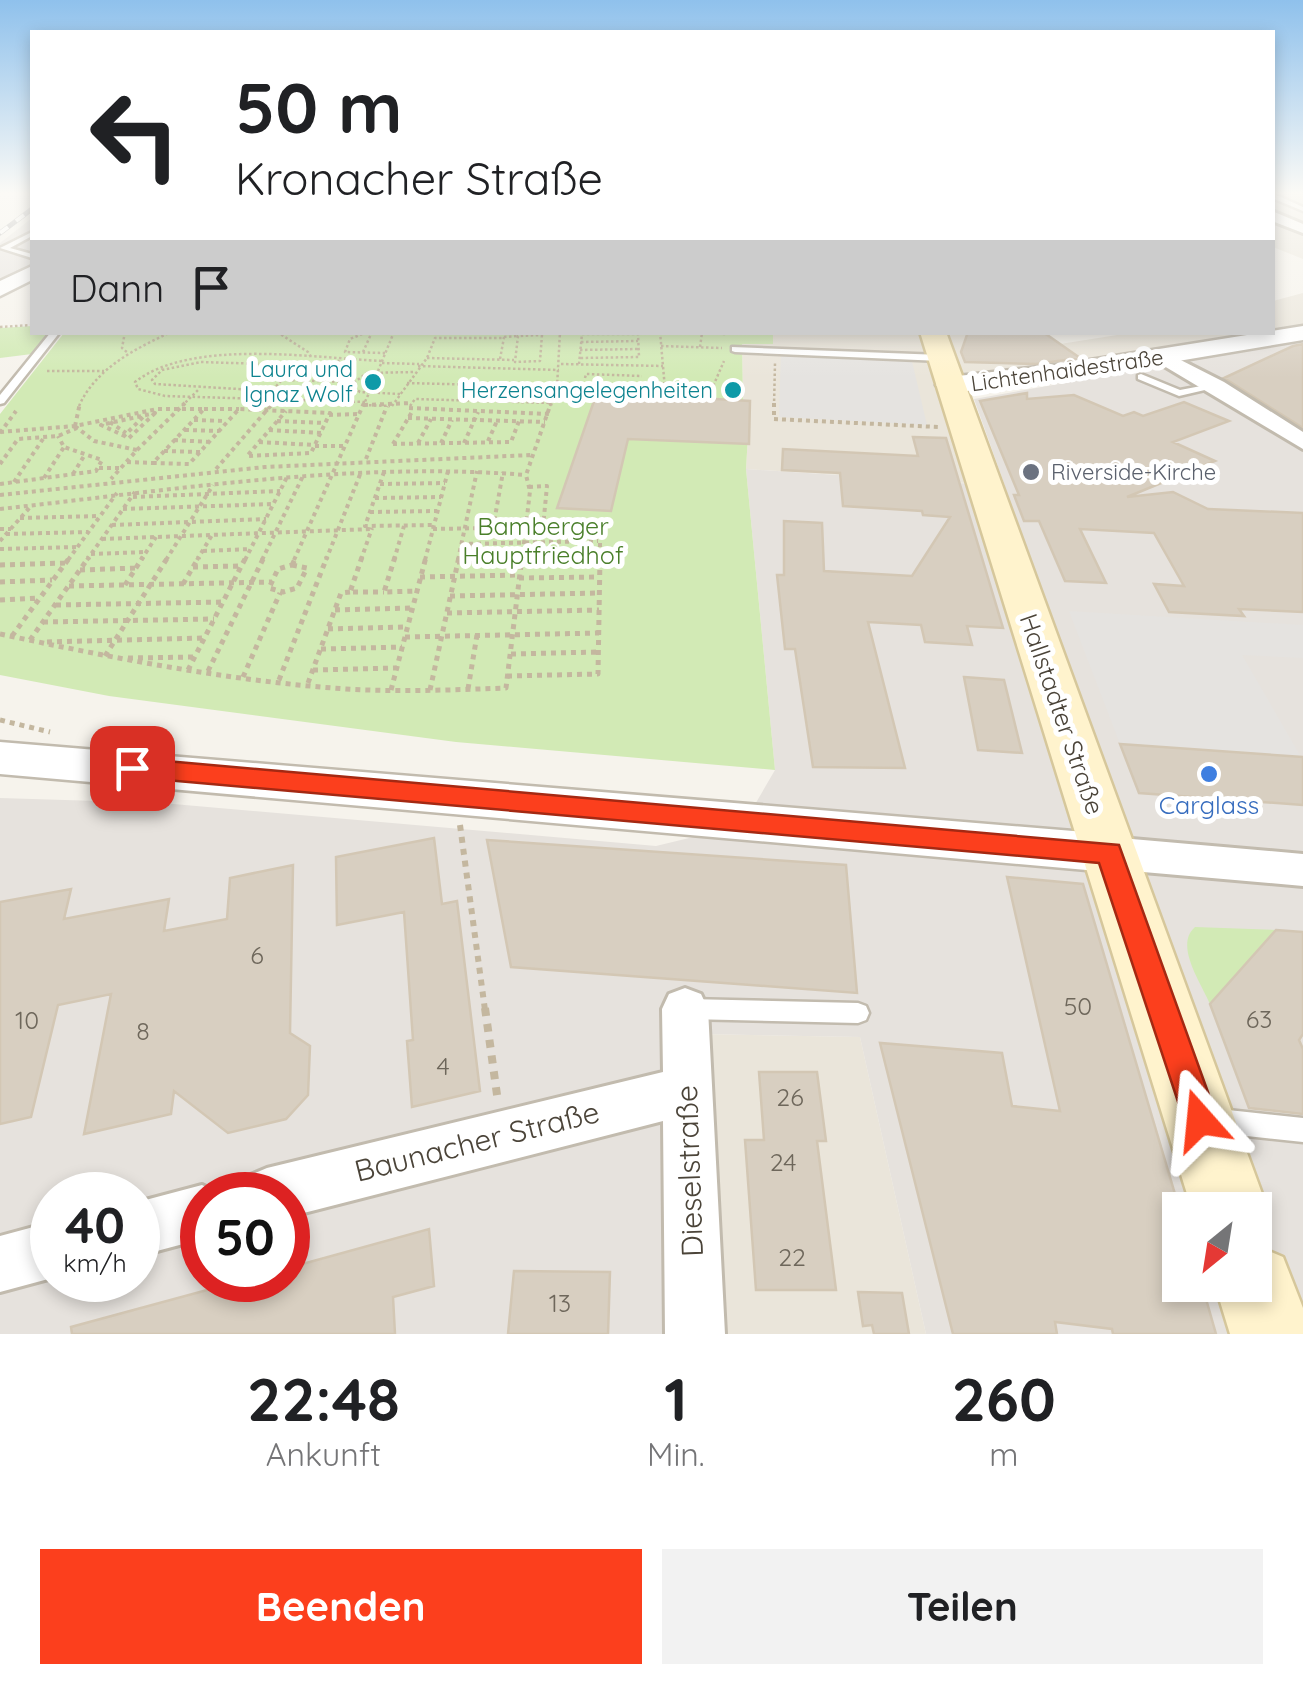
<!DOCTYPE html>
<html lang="de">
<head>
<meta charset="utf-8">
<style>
  body { margin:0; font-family:Quicksand,sans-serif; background:#f2f2f2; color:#202124; height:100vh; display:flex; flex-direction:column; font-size:38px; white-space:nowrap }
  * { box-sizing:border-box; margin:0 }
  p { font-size:32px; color:#757577 }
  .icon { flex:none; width:55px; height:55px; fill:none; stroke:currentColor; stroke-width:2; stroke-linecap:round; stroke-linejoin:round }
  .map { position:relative; height:1334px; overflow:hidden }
  .side { display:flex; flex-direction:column; background:#fff; flex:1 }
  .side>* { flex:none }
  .guide { position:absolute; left:30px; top:30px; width:1245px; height:305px; border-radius:0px; box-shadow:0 5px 15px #0003; background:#fff; color:#202124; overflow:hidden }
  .needle { width:65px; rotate:210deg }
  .buttons { position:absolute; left:1162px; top:1192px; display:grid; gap:20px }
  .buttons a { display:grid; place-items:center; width:110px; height:110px; border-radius:0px; background:#fff; box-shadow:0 5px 15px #0003; font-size:50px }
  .speed { position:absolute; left:30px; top:1172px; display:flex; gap:20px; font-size:50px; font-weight:700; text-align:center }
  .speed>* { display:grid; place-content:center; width:130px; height:130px; border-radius:50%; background:#fff; box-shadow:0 5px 15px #0003; line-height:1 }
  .speed small { font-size:25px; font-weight:400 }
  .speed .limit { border:15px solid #d22; background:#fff; color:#111 }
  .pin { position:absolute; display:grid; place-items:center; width:85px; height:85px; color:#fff; margin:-42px; border-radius:20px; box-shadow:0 5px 15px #0006 }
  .me { position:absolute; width:110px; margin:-55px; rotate:342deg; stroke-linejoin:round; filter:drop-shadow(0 0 8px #0008) }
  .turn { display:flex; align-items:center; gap:35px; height:210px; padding:0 40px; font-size:45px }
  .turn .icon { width:130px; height:130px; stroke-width:2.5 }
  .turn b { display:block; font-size:70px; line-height:85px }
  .then { display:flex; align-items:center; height:95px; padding:0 40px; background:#0003; gap:20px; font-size:38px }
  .eta { display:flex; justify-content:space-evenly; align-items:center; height:170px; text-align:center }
  .eta b { font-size:60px; font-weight:800; line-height:70px }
  .primary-button { display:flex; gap:20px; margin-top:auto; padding:20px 40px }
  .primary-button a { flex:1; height:115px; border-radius:0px; background:#fc3f1d; color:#fff; font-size:40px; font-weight:800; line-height:115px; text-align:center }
  .primary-button a+a { background:#f2f2f2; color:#202124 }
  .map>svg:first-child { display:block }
</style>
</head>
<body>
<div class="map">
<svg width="1303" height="1334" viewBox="0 0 1303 1334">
  <rect width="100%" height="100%" fill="#f6f3ec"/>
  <path fill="#eae5da" d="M 1272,191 L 1303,191 L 1303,259 L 1273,247 Z
    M 1303,293 L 1303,327 L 1273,332 L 1273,301 Z
    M 773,332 L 1043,332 L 1060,344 L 1130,333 L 1270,333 L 959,382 L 997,485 L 746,469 L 750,402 L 743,401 L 742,343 L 772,344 Z
    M 700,1034 L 860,1037 L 926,1334 L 711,1334 Z"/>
  <path fill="#e6e2dd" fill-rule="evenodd" d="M 32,218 L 32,275 L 16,285 L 0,283 L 0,243 Z
    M 1303,341 L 1303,1334 L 926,1334 L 860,1037 L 701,1034 L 711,1334 L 0,1334 L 0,798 L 162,803 L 656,846 L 743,825 L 775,770 L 746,469 L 1005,486 L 974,399 ZM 52,1195 L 138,1195 L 138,1280 L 52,1280 ZM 202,1195 L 288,1195 L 288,1280 L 202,1280 ZM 1180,1210 L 1255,1210 L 1255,1285 L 1180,1285 Z"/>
  <path fill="#d2eab5" d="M 32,326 L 32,332 L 50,333 L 32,354 L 0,358 L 0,328 Z
    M 64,333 L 773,333 L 773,344 L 742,344 L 743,400 L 750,401 L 746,469 L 775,770 L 456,742 L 109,696 L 0,675 L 0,414 Z
    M 1195,927 L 1276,930 L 1210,1004 C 1201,983 1174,945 1195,927 Z"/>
  <path fill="#e5e3e0" d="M 781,348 L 910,353 L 927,425 L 779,417 Z
    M 1069,611 L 1303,625 L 1303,658 L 1242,655 L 1301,757 L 1120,744 Z"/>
  <path fill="#d8cfc1" stroke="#d3c7b4" stroke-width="2.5" d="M 968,332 L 1043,332 L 1080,358 L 1036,364 L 965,362 L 961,352 Z
    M 1303,344 L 1303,428 L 1224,378 L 1293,346 Z
    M 1027,393 L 1027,399 L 1074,395 L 1123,416 L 1134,412 L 1143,416 L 1184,402 L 1229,421 L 1173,442 L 1215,461 L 1127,497 L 1173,492 L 1208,509 L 1303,513 L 1303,612 L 1239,609 L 1244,616 L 1169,612 L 1154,584 L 1184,586 L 1154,533 L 1080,529 L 1106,583 L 1065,581 L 1039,521 L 1024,521 L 1014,495 L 1019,495 L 980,401 Z
    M 626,394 L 750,401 L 749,444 L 628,439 L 611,511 L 557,508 L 594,401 L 625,398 Z
    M 913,437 L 946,438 L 1003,628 L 967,626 L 972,645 L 925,642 L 921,625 L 868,622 L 905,768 L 813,767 L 795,649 L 785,649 L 777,575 L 784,575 L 784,521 L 822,523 L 824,571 L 912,576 L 950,517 L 923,515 L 922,511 L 843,506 L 840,473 L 782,470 L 783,449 L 918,456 Z
    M 964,677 L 1004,680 L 1022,753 L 978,750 Z
    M 1120,744 L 1303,757 L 1303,805 L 1139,793 Z
    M 434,838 L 442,904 L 457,901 L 480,1091 L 412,1107 L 407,1041 L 413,1040 L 404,912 L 337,925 L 336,857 Z
    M 487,840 L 846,865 L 857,993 L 511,967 Z
    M 293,865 L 290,1033 L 310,1046 L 308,1095 L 286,1119 L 228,1133 L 174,1091 L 171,1114 L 84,1134 L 111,994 L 58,1005 L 31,1117 L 0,1124 L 0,902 L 71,889 L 64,919 L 169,899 L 164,931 L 227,919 L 230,878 Z
    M 1007,877 L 1083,884 L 1180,1211 L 1180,1285 L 1202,1285 L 1216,1334 L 1113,1334 L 1112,1329 L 1055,1322 L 1057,1334 L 953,1334 L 880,1043 L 1002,1053 L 1012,1106 L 1060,1111 Z
    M 1276,930 L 1303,932 L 1303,1034 L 1299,1040 L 1303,1049 L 1303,1114 L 1249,1108 L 1210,1004 Z
    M 759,1072 L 817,1072 L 826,1141 L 817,1141 L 836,1290 L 756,1290 L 745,1140 L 764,1140 Z
    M 429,1229 L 434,1286 L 393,1297 L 395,1334 L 72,1334 L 71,1327 L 244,1280 L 288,1280 L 288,1268 Z
    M 514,1271 L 610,1272 L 608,1334 L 508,1334 Z
    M 858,1292 L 902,1293 L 909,1334 L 874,1334 L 872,1325 L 863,1326 Z"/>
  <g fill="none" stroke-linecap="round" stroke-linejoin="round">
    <defs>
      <path id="service" d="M 1272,193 L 1303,207 L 1303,211 L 1272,198 Z
        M 32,232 L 32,236 L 10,248 L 32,254 L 32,258 L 0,248 Z
        M 51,332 L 60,332 L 4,403 L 0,404 L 0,395 Z
        M 732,347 L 941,355 L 946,358 L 941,361 L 735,352 L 732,351 Z
        M 1141,374 L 1180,390 L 1217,383 L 1222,386 L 1179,396 L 1138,379 L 1138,375 Z
        M 688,999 L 858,1003 L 866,1006 L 869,1013 L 866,1020 L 858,1023 L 688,1019 L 680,1016 L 677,1009 L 680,1002 Z
        M 1219,1109 L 1303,1118 L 1303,1142 L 1219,1133 L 1211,1129 L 1207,1121 L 1211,1113 Z"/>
      <path id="minor" d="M 1272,211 L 1303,224 L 1303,233 L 1272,221 Z
        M 1161,350 L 1224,382 L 1303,432 L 1303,449 L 1154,360 L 1154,352 Z
        M 1109,837 L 1303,854 L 1303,886 L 1109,869 L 1095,864 L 1089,853 L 1095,842 Z
        M 685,988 L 701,994 L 708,1009 L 725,1334 L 665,1334 L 663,1121 L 288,1217 L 288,1195 L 240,1195 L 248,1176 L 267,1168 L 663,1072 L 662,1009 L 669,994 Z
        M 202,1185 L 222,1195 L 202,1195 L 202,1239 L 138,1256 L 138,1202 Z
        M 52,1222 L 52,1278 L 0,1292 L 0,1236 Z"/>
      <path id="tertiary" d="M 32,266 L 32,280 L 0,296 L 0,281 Z
        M 1303,326 L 1303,340 L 1065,380 L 949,393 L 936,385 L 949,377 L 1065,364 Z
        M 0,742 L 1109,834 L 1126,839 L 1134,853 L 1126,867 L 1109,872 L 0,774 Z"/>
      <path id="secondary" d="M 920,332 L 946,332 L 1268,1210 L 1255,1237 L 1255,1210 L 1192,1210 Z
        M 1255,1245 L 1283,1257 L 1303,1308 L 1303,1334 L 1230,1334 L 1215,1285 L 1255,1285 Z"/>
    </defs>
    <use href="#service" stroke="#c2bbae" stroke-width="5"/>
    <use href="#minor" stroke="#c2bbae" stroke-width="6"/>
    <use href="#tertiary" stroke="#c2bbae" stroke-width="5"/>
    <use href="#secondary" stroke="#d6c79b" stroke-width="5"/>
    <path stroke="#c4b79f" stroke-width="2.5" stroke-dasharray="2.5 2.5" stroke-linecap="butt" d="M 0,327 L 32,325
      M 125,332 L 122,348 L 128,353
      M 277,332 L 308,352 L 312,359
      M 367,332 L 350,339 L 345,352 L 385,353
      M 660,332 L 665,389
      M 542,335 L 540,361 L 515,362 L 518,336 Z
      M 504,337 L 518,336
      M 581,342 L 638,341
      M 661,346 L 722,348
      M 700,347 L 702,333 L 725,334
      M 580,350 L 639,349
      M 363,352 L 372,332
      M 427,358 L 514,360
      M 500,359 L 505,332
      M 201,362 L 295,365 L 272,391 L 155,384 L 152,380 L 162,370 Z
      M 382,363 L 419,364
      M 561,364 L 663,366
      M 579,364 L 582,334 L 638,334 L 639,357 L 580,358
      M 418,366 L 559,370
      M 47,371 L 104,371
      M 378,371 L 394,332
      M 585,378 L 586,374 L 642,376
      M 282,380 L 352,382
      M 323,381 L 339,360
      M 407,383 L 711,391 L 724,361
      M 400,394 L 360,392 L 351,385 L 367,373 L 414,372
      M 365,402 L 165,396 L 138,389 L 135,382 C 191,338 314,358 382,361
      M 364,405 L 390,406
      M 79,406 C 96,368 135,349 171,332
      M 182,406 L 199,389
      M 271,406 L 276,400
      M 363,406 L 369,393
      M 392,406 L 427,358 L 435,338 L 504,338
      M 410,406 L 415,399 L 551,403
      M 550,406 L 557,387 L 560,332
      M 774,406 L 775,363"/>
    <path stroke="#c4b79f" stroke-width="4" stroke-dasharray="4 4" stroke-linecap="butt" d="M 774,403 L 774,419 L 938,427
      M 364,405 L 412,403
      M 409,408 L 549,414
      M 204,409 L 239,409
      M 155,413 L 129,438 L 101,425 Z
      M 329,415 L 360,414
      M 408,418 L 545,422
      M 194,420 L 226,421
      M 277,421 L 324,423
      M 110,422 L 126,433
      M 75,426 L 80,403
      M 75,426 L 94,441 L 137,450 L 111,479
      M 185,430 L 219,431
      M 269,430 L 321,433
      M 0,432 L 75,426 L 157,409 L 204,409 L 153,463 L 189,464 L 239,409 L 330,413 L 311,453 L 247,456 L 286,411
      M 0,433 L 16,411
      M 123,437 L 145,415
      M 174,440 L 210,442
      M 488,441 L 497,421
      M 259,442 L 315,445
      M 418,443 L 431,419
      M 441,443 L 452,420
      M 464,443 L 478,412
      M 393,444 L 511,442 L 519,421
      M 393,444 L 413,410
      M 315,446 L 345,446
      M 137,450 L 185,403
      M 164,451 L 200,452
      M 366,459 L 387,406
      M 127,462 L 153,463
      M 0,464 L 18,439 L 58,436 L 77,428
      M 99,468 L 121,468
      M 216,469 L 273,403
      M 384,472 L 365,526 L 434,525
      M 73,474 L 84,456
      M 44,478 L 64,447
      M 14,482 L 43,439
      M 0,484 L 96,471 L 102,460 L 64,447 L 58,436
      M 380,484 L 445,483
      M 529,487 L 547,486 L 543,527
      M 0,495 L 265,467 L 531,455
      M 133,497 L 280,491
      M 375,498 L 441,497
      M 0,509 C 174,490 351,461 526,475
      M 123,509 L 273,504
      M 370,512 L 437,511
      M 20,518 L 100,516
      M 112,525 L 266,519
      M 493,528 L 503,472
      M 0,529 L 11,529
      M 433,529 L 600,526 L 600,560
      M 6,534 L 88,532
      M 102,539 L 372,529
      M 0,541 L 31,506
      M 461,544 L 598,541
      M 0,549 L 77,547
      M 203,551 L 250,549
      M 91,554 L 146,552
      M 68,560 L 117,493
      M 87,560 L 135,492
      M 141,560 L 156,537
      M 166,560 L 213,485
      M 197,560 L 212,535
      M 245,560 L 287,477
      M 262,560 L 303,476
      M 294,560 L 364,403
      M 326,560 L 361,472
      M 361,560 L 372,528
      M 394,560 L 404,526
      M 425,560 L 448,471
      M 458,560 L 477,471
      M 522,560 L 530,491 L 526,475 L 551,403
      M 575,560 L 599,559"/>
    <path stroke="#c4b79f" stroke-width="5" stroke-dasharray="5 5" stroke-linecap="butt" d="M 362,557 L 350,592 L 384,592
      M 395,557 L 384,592 L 417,591
      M 457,562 L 599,559
      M 0,565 L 65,563
      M 292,565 L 296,557
      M 292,565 L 307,568 L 297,588 L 283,592 L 269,588 L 278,569 Z
      M 193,567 L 240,566
      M 80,570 L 136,568
      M 420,577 L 520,575
      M 519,578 L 599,577
      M 0,582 L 52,580
      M 183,584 L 199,557
      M 125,585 L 143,557
      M 69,586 L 272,582
      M 450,596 L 599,593
      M 0,600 L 40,598
      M 56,605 L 223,602
      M 335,610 L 412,608
      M 447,613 L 599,610
      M 43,622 L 214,619
      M 328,629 L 407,627
      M 0,634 C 114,658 229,681 346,689 C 399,692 453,690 506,688 L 522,557
      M 12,636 L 70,557
      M 405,637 L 599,633
      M 30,640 L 89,557
      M 47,642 L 204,638
      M 321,649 L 402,647
      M 511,654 L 598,652
      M 105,656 L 168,557
      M 128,658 L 195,657
      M 188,670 L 246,557
      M 313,670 L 397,668
      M 208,671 L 264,557
      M 507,676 L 598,674 L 600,557
      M 243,677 L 280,593
      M 279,680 L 327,557
      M 308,683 L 341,593 L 350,592
      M 468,689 L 477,635
      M 391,690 L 426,557
      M 430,690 L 459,557
      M 0,720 L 50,732"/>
    <path stroke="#c4b79f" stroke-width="6" stroke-dasharray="6 6" stroke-linecap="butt" d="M 460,825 L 485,1010"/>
    <path stroke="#c4b79f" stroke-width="8" stroke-dasharray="8 8" stroke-linecap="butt" d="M 485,1008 L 498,1102"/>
    <use href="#service" fill="#fff" fill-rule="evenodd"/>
    <use href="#minor" fill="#fff" fill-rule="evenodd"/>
    <use href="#tertiary" fill="#fff" fill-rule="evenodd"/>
    <use href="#secondary" fill="#fff3cd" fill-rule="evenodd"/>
    <defs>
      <path id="rail" d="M 0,233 L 32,209"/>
    </defs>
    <use href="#rail" stroke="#9a9a9a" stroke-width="5"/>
    <use href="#rail" stroke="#fff" stroke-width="4" stroke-dasharray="10" stroke-linecap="butt"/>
  </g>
  <linearGradient id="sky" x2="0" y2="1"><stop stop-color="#8fc1ec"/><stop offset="0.51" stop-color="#fbfaf6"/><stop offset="1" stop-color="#fbfaf6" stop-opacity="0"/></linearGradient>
  <rect width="1303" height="378" fill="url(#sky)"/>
  <path fill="#fc3f1d" stroke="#a42913" stroke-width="2.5" d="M 132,758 L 1119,845 L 1218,1120 L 1213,1132 L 1200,1137 L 1188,1132 L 1099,863 L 132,777 L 123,774 L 119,768 L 123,761 Z"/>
  <g fill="#0f9aa8" stroke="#fff" stroke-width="4">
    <circle cx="373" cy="382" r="10"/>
    <circle cx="733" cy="390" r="10"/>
  </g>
  <circle fill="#6b7280" stroke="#fff" stroke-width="4" cx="1031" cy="472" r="10"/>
  <circle fill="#3f7fe0" stroke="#fff" stroke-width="4" cx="1209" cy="774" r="10"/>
  <g text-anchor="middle" stroke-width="10" stroke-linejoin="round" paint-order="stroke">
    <g font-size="22" fill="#0d838f" stroke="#fff" text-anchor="end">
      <text x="353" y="377">Laura und<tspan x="353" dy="25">Ignaz Wolf</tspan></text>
      <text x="713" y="398">Herzensangelegenheiten</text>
    </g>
    <g font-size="22" fill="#4b4439" stroke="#fff">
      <text transform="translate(1067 370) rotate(-8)" y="8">Lichtenhaidestraße</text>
    </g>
    <g font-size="22" fill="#5b616d" stroke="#fff" text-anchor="start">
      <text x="1051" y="480">Riverside-Kirche</text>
    </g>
    <g font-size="25" fill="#4a7f2a" stroke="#fff">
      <text x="543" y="535">Bamberger<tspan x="543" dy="29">Hauptfriedhof</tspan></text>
    </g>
    <g font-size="25" fill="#4b4439" stroke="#fff">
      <text transform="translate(1062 714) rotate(71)" y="9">Hallstadter Straße</text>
    </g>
    <g font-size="25" fill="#366cbe" stroke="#fff">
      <text x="1209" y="814">Carglass</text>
    </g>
    <g font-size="25" fill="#6e675b">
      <text x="257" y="964">6</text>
      <text x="1078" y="1015">50</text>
      <text x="1259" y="1028">63</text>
      <text x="27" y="1029">10</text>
      <text x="143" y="1040">8</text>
      <text x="443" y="1075">4</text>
      <text x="790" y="1106">26</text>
      <text x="783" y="1171">24</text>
      <text x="792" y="1266">22</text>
      <text x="560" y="1312">13</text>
    </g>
    <g font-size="30" fill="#4b4439" stroke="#fff">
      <text transform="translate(477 1142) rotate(-14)" y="10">Baunacher Straße</text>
      <text transform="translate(690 1171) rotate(-92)" y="10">Dieselstraße</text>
    </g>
  </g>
</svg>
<div class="buttons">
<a><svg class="needle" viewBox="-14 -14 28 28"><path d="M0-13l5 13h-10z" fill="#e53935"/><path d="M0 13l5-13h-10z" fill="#757577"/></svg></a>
</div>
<div class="speed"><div>40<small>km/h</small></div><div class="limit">50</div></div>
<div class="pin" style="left:132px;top:768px;background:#d93025"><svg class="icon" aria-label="arrive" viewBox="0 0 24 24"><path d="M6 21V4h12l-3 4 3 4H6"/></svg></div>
<svg class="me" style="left:1200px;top:1120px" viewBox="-20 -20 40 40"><path d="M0-17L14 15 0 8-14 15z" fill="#fc3f1d" stroke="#fff" stroke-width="4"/></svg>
<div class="guide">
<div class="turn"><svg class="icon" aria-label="left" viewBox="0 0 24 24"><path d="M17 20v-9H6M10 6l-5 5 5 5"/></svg><div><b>50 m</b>Kronacher Straße</div></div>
<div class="then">Dann<svg class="icon" aria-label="arrive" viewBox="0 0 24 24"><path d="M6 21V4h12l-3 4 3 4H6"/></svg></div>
</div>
</div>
<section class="side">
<div class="eta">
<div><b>22:48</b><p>Ankunft</p></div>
<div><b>1</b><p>Min.</p></div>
<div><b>260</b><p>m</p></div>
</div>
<div class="primary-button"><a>Beenden</a><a>Teilen</a></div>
</section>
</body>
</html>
